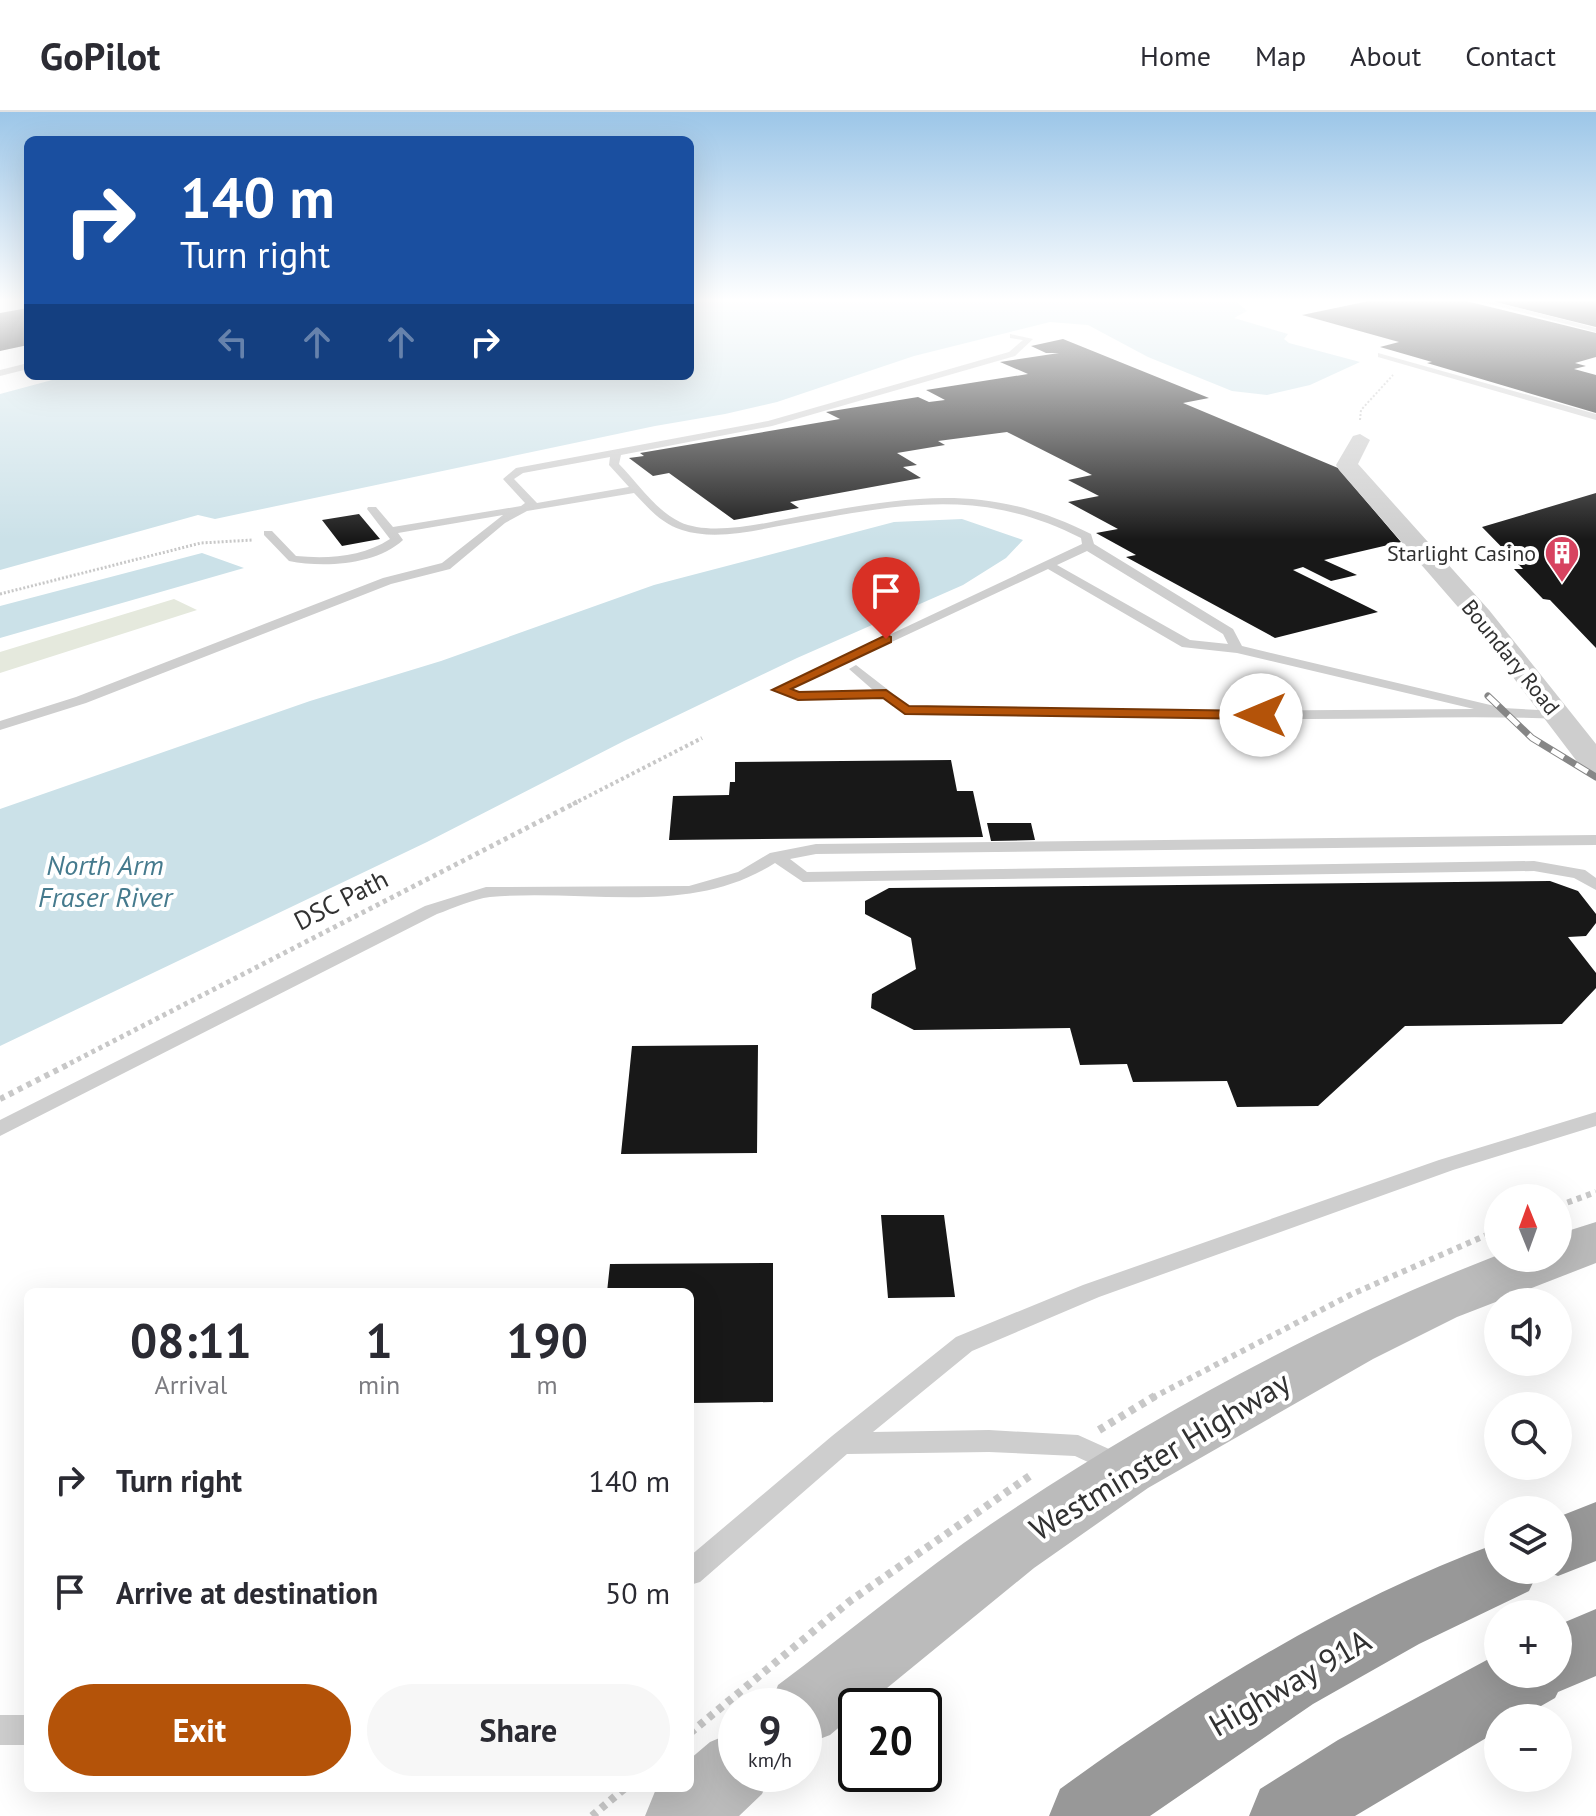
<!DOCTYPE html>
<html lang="en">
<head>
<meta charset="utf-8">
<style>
  body { margin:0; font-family:"PT Sans",sans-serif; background:#f7f7f7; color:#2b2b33; height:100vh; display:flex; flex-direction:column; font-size:30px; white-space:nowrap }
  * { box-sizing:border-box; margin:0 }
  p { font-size:26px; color:#7c7c81 }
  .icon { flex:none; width:44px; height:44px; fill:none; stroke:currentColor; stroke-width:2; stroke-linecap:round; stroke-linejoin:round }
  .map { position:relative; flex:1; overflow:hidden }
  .side { position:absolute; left:24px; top:1176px; width:670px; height:504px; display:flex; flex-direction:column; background:#fff; border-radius:12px; box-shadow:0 8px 32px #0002 }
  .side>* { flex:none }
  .hud { position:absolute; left:24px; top:24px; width:670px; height:244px; border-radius:12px; box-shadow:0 8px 32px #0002; background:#1a4fa0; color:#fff; overflow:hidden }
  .needle { width:52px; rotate:359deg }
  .controls { position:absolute; left:1484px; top:1072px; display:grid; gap:16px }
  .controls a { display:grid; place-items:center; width:88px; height:88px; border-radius:50%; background:#fff; box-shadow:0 8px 32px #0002; font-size:40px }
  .speed { position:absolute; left:718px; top:1576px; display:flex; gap:16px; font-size:40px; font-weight:700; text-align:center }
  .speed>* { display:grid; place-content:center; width:104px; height:104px; border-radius:50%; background:#fff; box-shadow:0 8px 32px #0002; line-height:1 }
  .speed small { font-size:20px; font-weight:400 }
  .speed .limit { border:4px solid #111; border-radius:12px; background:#fff; color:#111 }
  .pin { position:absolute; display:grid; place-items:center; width:68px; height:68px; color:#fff; margin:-82px -34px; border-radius:50% 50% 50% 0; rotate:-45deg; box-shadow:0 0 8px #0007 }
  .pin .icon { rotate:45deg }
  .me { position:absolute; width:88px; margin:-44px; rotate:270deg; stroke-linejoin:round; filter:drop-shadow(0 0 6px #0008) }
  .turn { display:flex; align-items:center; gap:28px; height:168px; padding:0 24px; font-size:36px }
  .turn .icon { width:104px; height:104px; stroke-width:2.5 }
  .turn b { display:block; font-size:56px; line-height:68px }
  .lanes { display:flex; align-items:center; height:76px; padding:0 24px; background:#0003; justify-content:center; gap:40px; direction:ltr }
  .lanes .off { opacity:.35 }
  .eta { display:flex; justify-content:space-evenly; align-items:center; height:136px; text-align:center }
  .eta b { font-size:48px; font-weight:600; line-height:56px }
  .primary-button { display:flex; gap:16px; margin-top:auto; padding:16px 24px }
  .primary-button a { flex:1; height:92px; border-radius:48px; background:#b45309; color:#fff; font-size:32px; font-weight:600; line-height:92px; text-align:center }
  .primary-button a+a { background:#f7f7f7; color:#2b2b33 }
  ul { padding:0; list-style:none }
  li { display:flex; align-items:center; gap:24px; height:112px; padding:0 24px }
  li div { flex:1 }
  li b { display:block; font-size:30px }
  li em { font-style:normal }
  header { display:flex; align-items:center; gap:48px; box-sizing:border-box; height:112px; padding:0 40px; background:#fff; border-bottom:2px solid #e1e1e2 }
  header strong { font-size:38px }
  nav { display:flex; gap:44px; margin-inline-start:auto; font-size:28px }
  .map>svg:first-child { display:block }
</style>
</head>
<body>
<header>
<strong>GoPilot</strong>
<nav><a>Home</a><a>Map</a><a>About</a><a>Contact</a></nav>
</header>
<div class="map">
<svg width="1596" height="1704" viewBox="0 0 1596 1704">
  <rect width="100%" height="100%" fill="#fff"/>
  <path fill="#e5e9dd" d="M 174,487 L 197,498 L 0,561 L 0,540 Z"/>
  <path fill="#cbe1e8" d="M 690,189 L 1236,189 L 1247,199 L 1234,206 L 1288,222 L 1284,227 L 1289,231 L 1360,250 L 1310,273 L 1267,283 L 1232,279 L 1148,245 L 1088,213 L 1050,210 L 914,244 L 777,290 L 725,302 L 655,314 L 215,407 L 198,403 L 0,458 L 0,282 L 67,264 L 690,264 Z
    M 962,407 L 1023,428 L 1006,446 L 963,473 L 797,546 L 624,629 L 427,730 L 0,934 L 0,697 L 310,589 L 441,549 L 654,473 L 894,410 Z
    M 202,441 L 244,456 L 0,526 L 0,494 Z"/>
  <path fill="#181818" d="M 1369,189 L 1466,189 L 1596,221 L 1596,245 L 1575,251 L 1586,254 L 1574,257 L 1596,263 L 1596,301 L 1427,251 L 1432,250 L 1380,235 L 1399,230 L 1302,203 Z
    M 1495,189 L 1596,189 L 1596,215 L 1495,190 Z
    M 28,196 L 28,233 L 0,239 L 0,201 Z
    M 1063,227 L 1209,286 L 1183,291 L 1338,356 L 1401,430 L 1324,448 L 1357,463 L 1331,469 L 1303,455 L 1293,458 L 1378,500 L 1275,526 L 1126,445 L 1136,443 L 1096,421 L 1118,417 L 1068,390 L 1099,384 L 1068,368 L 1092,363 L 1007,320 L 938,329 L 945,333 L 897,341 L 917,353 L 903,355 L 921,366 L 790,390 L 799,396 L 734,408 L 669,361 L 653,364 L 629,346 L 644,344 L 640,341 L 840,307 L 826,300 L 918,285 L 929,290 L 945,288 L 926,278 L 1028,262 L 1000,250 L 1059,241 L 1046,241 L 1031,234 Z
    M 1596,381 L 1596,536 L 1550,488 L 1543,487 L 1514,457 L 1523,457 L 1482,415 Z
    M 359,402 L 380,427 L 342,434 L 322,408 Z
    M 951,648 L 957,679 L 973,679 L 983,725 L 669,728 L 673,684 L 729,683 L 730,670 L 735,670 L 735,650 Z
    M 987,711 L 1031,711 L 1035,728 L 991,729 Z
    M 1550,769 L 1578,779 L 1596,802 L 1596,811 L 1586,824 L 1568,825 L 1596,861 L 1596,876 L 1562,912 L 1405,914 L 1318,994 L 1237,995 L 1227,969 L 1133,970 L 1127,952 L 1080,953 L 1070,916 L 914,918 L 871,896 L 872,882 L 916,857 L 911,826 L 865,802 L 865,789 L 889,776 Z
    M 758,933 L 757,1041 L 621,1042 L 632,934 Z
    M 881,1103 L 944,1103 L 955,1185 L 888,1186 Z
    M 773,1151 L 773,1290 L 690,1291 L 690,1180 L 607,1180 L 610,1152 Z"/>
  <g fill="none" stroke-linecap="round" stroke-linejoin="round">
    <path stroke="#c8c8c8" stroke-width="2" stroke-dasharray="2 2" stroke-linecap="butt" d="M 1360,308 L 1361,298 L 1393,263"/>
    <path stroke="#c8c8c8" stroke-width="3" stroke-dasharray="2 2" stroke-linecap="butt" d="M 0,482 L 201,431 L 253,428"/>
    <path stroke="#c8c8c8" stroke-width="4" stroke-dasharray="3 3" stroke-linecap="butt" d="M 573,692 L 702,626"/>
    <path stroke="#c8c8c8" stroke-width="5" stroke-dasharray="4 4" stroke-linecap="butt" d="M 63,955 L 577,690"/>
    <path stroke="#c8c8c8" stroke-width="6" stroke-dasharray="5 5" stroke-linecap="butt" d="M 0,987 L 67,953
      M 1558,1094 L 1596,1080
      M 1152,1286 L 1352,1182 L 1498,1118"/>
    <path stroke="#c8c8c8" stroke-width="8" stroke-dasharray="6 6" stroke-linecap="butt" d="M 1099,1318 L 1155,1284
      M 690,1621 L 850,1489 L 1034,1361
      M 592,1704 L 625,1676"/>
    <path fill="#cecece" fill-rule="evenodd" d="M 1478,189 L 1492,189 L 1596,216 L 1596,220 Z
      M 1010,222 L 1033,227 L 1015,244 L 772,314 L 621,343 L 619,352 C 638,371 655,398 680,410 C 714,426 776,408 812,402 C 918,383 991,372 1091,422 L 1094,432 L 1233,517 L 1242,534 L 1503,596 L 1558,599 L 1565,603 L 1558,607 C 1475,603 1391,607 1308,607 C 1174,607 1039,604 905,602 L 883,586 L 798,588 L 772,578 L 1082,432 L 1081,426 C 979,374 898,393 790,412 C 756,418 716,429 682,418 C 662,412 648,396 634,381 L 527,399 L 505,411 L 450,457 L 391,472 L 86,591 L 0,618 L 0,609 L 76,585 L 383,466 L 442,451 L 503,403 L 398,421 L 403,428 C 376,453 324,456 289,449 L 264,423 L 264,419 L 272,419 L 296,444 C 328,447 363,445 390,427 L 367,397 L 368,395 L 376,395 L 393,415 L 521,394 L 525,391 L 503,367 L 516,356 L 768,309 L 1009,240 L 1023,228 L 1010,226 ZM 610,345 L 609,353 L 629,375 L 537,391 L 514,367 L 523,361 ZM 1087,439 L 1223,522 L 1228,532 L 1190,528 L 1057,453 ZM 1048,457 L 1182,535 L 1237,541 L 1474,597 L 1201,599 L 909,594 L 856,553 L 849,557 L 873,578 L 799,580 L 791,577 Z
      M 1378,241 L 1596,302 L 1596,308 L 1378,245 Z
      M 28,251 L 28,257 L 0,264 L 0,258 Z
      M 1596,723 L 1596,733 L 816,742 L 790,747 L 807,760 L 1534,749 L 1585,758 L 1596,766 L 1596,778 L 1574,766 L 1534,759 L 803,770 L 775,751 C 689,806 587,776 490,785 C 473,787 454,796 437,802 L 0,1024 L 0,1008 L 425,794 L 486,775 L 689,774 L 738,760 L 770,741 L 816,732 Z
      M 1596,1000 L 1596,1014 L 1453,1058 L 1099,1185 L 972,1239 L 873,1320 L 989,1318 L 1078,1323 L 1129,1346 L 1133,1354 L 1129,1362 L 1120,1365 L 1075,1344 L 989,1340 L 847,1342 L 700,1470 L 690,1473 L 690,1444 L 832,1324 L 956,1225 L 1083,1173 L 1439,1048 Z
      M 0,1603 L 28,1603 L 28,1633 L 0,1633 Z"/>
    <path fill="#cecece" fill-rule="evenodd" d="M 1360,322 L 1370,328 L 1358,352 L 1489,498 L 1596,632 L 1596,662 L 1585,660 L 1471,510 L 1339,358 L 1336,353 L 1353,324 Z"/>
    <path fill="#bbb" fill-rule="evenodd" d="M 1596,1110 L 1596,1151 L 1457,1205 L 1373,1247 L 1148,1376 L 1034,1456 L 865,1594 L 856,1594 L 856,1601 L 830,1623 L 804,1633 L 804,1594 L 770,1594 L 778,1573 C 849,1520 918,1462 991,1412 C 1149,1305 1320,1212 1498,1143 L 1498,1146 L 1558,1146 L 1558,1122 Z
      M 736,1619 L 736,1662 L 771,1662 L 762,1682 L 739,1704 L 645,1704 L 656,1677 L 690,1676 L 690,1647 L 710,1630 Z"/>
    <path fill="#989898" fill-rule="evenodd" d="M 1596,1390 L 1596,1449 L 1558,1464 L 1541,1458 L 1558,1458 L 1558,1405 Z
      M 1498,1431 L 1498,1458 L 1539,1458 L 1529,1479 L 1419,1532 L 1313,1592 L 1150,1704 L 1049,1704 L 1060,1677 C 1195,1579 1341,1489 1498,1431 Z
      M 1596,1497 L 1596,1564 L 1558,1580 L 1555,1586 L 1520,1606 L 1498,1606 L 1498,1619 L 1355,1704 L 1249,1704 L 1260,1677 L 1338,1628 L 1498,1542 L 1498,1562 L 1558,1562 L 1558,1513 Z"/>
    <defs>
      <path id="rail" d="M 1488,584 L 1532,626 L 1596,665"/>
    </defs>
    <use href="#rail" stroke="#868686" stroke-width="7"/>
    <use href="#rail" stroke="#fff" stroke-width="5" stroke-dasharray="14" stroke-linecap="butt"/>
  </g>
  <linearGradient id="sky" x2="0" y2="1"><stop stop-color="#9cc6e8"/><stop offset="0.44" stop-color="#fff"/><stop offset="1" stop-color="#fff" stop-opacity="0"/></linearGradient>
  <rect width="1596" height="428" fill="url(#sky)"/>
  <path fill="#b45309" stroke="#753606" stroke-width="2" d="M 886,523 L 891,525 L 891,530 L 791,577 L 799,580 L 886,578 L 909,594 L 1261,599 L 1269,603 L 1261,607 L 905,602 L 883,586 L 798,588 L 772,578 Z"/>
  <defs>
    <symbol id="building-pin" viewBox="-11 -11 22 30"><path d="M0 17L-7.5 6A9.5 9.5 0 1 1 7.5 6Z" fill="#d74360" stroke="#fff"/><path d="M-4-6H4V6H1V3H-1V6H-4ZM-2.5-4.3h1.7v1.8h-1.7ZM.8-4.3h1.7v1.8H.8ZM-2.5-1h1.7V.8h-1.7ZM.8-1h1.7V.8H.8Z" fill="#fff"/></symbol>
  </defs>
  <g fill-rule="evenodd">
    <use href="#building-pin" x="1542" y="421" width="40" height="54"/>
  </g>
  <g text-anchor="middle" stroke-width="8" stroke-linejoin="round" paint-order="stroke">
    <g font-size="22" fill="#313131" stroke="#fff" text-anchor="end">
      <text x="1536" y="449">Starlight Casino</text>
    </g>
    <g font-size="22" fill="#313131" stroke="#fff">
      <text transform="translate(1511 545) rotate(51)" y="8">Boundary Road</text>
    </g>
    <g font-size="26" fill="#313131" stroke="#fff">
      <text transform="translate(341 788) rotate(-27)" y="9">DSC Path</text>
    </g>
    <g font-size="28" font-style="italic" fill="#457a8d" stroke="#fff">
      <text x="105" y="763">North Arm<tspan x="105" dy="32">Fraser River</tspan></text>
    </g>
    <g font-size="32" fill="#313131" stroke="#fff">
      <text transform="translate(1160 1344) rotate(-31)" y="11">Westminster Highway</text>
      <text transform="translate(1290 1571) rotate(-30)" y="11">Highway 91A</text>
    </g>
  </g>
</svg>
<div class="controls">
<a><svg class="needle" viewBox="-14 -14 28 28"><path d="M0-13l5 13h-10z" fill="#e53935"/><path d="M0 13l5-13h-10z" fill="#7c7c81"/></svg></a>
<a><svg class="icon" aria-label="sound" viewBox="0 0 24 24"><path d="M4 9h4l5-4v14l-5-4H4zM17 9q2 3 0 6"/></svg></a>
<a><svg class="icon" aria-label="search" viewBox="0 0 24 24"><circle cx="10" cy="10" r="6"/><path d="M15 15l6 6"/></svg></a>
<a><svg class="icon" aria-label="layers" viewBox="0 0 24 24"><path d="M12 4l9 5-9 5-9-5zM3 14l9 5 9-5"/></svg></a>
<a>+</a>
<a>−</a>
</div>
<div class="speed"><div>9<small>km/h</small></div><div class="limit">20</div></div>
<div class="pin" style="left:886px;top:527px;background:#d93025"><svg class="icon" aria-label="arrive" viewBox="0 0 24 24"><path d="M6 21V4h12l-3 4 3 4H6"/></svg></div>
<svg class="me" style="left:1261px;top:603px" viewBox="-20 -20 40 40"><circle r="19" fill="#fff"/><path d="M0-13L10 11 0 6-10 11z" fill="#b45309"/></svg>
<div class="hud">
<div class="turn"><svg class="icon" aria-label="right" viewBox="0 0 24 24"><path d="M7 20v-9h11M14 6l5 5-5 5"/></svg><div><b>140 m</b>Turn right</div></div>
<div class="lanes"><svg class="icon off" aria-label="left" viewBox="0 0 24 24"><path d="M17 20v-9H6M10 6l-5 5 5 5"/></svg><svg class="icon off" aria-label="ahead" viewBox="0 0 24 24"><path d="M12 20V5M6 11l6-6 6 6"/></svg><svg class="icon off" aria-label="ahead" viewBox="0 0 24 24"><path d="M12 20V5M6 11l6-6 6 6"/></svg><svg class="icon" aria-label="right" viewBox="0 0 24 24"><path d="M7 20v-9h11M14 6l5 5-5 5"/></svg></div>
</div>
<section class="side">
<div class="eta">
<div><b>08:11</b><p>Arrival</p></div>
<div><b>1</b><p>min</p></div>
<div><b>190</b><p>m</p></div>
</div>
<ul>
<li><svg class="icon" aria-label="right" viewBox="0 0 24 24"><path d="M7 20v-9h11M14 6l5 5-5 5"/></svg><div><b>Turn right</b></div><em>140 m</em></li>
<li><svg class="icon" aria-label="arrive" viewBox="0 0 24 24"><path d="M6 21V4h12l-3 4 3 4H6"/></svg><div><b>Arrive at destination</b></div><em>50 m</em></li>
</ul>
<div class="primary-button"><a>Exit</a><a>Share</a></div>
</section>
</div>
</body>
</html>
